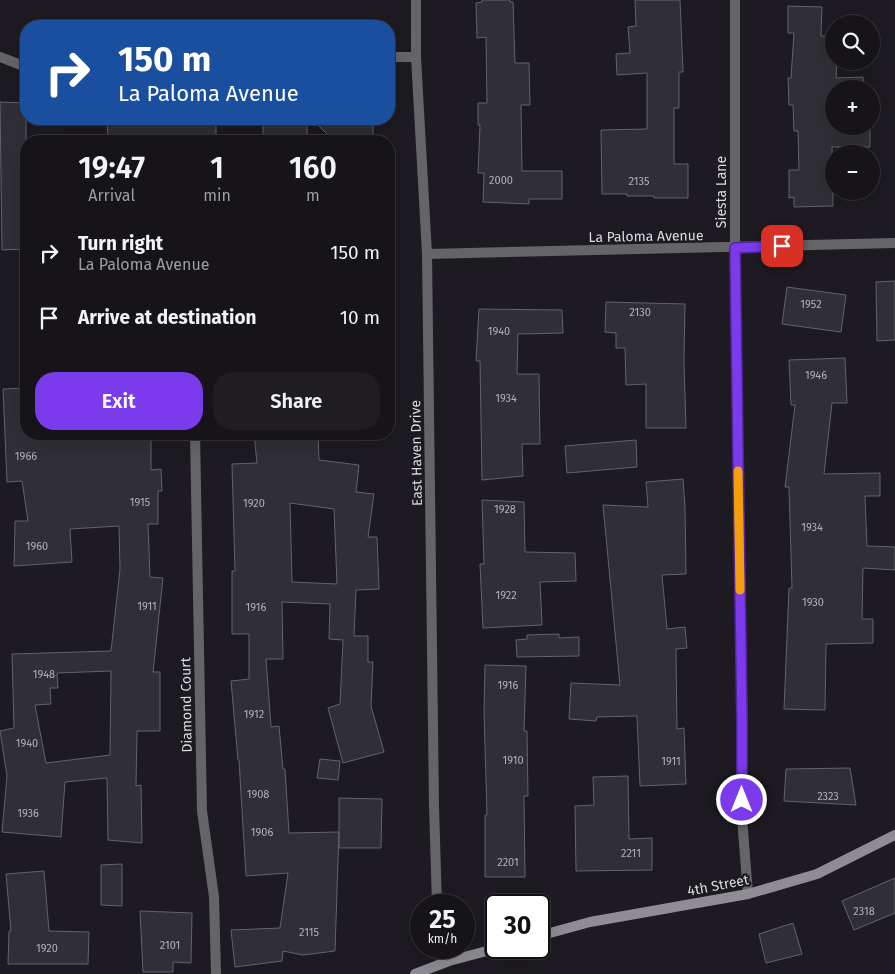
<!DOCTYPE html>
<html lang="en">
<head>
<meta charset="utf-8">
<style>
  body { margin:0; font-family:"Fira Sans",sans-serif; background:#1f1d22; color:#f1f3f6; height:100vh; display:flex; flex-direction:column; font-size:19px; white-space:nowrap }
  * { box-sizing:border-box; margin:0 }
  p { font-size:16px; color:#9e9ea2 }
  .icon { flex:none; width:28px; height:28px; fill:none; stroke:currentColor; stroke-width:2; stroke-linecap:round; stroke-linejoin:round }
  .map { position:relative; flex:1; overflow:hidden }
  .details { position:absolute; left:20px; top:135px; width:375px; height:305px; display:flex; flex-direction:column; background:#161419; border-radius:20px; box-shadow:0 5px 20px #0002,0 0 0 1px #353338 }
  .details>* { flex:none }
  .hud { position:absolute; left:20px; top:20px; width:375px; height:105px; border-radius:20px; box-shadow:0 5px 20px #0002,0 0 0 1px #353338; background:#1a4fa0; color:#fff; overflow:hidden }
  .controls { position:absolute; left:825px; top:15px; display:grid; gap:10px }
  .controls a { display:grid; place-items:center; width:55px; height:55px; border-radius:50%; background:#161419; box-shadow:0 5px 20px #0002,0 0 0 1px #353338; font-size:25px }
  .speed { position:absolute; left:410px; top:894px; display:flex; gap:10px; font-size:25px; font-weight:700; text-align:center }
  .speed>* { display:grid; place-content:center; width:65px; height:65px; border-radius:50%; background:#161419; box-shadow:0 5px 20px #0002,0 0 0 1px #353338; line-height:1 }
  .speed small { font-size:12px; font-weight:400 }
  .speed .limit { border:2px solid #111; border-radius:8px; background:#fff; color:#111 }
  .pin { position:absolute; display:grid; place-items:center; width:42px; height:42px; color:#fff; margin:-21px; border-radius:10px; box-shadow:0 2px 8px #0006 }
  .me { position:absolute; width:55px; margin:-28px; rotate:0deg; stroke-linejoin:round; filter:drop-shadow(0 0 4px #0008) }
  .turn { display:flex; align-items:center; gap:18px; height:105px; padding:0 15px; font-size:22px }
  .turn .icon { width:65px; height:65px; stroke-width:2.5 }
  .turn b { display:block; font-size:35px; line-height:42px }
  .eta { display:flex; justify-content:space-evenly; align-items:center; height:85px; text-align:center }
  .eta b { font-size:30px; font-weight:600; line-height:35px }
  .cta { display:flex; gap:10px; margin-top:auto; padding:10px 15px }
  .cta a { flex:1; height:58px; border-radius:20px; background:#7c3aed; color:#fff; font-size:20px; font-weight:600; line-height:58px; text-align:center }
  .cta a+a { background:#1f1d22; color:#f1f3f6 }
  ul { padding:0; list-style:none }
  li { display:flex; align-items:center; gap:15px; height:65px; padding:0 15px }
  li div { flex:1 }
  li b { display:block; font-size:19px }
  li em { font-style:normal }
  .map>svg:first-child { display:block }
</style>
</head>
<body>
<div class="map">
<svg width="895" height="974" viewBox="0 0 895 974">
  <rect width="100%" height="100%" fill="#1d1b21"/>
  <path fill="#312f36" stroke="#64626a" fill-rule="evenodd" d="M 482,0 L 510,0 L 510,2 L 513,2 L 515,63 L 529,63 L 530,105 L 521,105 L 522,171 L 562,171 L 562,199 L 529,199 L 529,204 L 483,202 L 484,173 L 478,173 L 480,125 L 478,125 L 478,103 L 487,103 L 486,37 L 477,38 L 476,3 L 482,2 Z
    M 635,0 L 680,0 L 683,72 L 679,72 L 679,108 L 674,108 L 674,164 L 688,164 L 688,198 L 654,198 L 654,196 L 627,196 L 627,194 L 602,194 L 601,130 L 647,129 L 647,73 L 617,75 L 616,54 L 630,53 L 628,27 L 636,26 Z
    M 788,6 L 822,7 L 821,36 L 834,36 L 834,61 L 837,61 L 836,78 L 863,77 L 864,89 L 834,89 L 834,126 L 870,126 L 870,147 L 832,147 L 833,206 L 794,207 L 794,197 L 789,198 L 789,170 L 799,170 L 798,131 L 794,131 L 793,105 L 789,105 L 788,78 L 791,78 L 794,33 L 788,33 Z
    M 0,102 L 26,103 L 26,249 L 2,250 Z
    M 107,119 L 216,119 L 216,141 L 108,141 Z
    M 263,119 L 307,119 L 307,141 L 263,141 Z
    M 312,119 L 373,119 L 373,141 L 334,141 Z
    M 895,281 L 895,340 L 877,341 L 876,282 Z
    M 787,287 L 846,295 L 841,332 L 782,324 Z
    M 606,302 L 685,304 L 684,361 L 686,428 L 646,428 L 646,384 L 626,385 L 625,348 L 616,348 L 616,333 L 605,332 Z
    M 479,309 L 562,310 L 563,333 L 518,334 L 517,374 L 539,374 L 540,444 L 522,444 L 523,476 L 482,480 L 480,361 L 476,361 Z
    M 845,358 L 847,403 L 832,403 L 824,474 L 880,473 L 880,496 L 865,496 L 867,546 L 895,547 L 895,570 L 863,568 L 862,619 L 873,619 L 873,643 L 826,644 L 825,710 L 784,709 L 789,588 L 792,588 L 789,487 L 785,487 L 795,405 L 791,405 L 789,360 Z
    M 26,388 L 26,434 L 151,434 L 151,470 L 161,469 L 162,491 L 158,491 L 158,524 L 148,524 L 150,577 L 163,578 L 153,672 L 160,672 L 160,731 L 137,731 L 136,786 L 141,785 L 142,843 L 108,840 L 107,778 L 65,782 L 61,837 L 2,832 L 7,776 L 0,731 L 14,728 L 12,654 L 111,651 L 120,569 L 119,526 L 70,529 L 72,562 L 14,566 L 15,521 L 28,521 L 22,481 L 7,482 L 3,389 ZM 111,671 L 110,755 L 46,763 L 35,705 L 51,704 L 50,688 L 58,688 L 57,673 Z
    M 254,434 L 318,434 L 319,460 L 359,465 L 356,492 L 374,494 L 368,537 L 377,537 L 379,589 L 356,590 L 354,636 L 368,636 L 368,662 L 373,662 L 371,706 L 384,752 L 343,763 L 328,708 L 340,704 L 343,640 L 329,639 L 330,604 L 282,602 L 283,659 L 266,659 L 271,727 L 279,726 L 283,769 L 285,769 L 289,833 L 339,832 L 335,951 L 303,955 L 283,951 L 282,961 L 235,967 L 231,930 L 280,928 L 288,873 L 246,876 L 239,760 L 238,760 L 231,681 L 249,679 L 249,634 L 232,634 L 232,571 L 235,571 L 232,464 L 257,463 ZM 290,503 L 334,509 L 337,584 L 292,582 Z
    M 636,440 L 637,467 L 567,473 L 565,446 Z
    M 683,479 L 685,507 L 686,574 L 662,575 L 667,629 L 685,627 L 687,648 L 676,649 L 677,729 L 684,728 L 686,784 L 640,786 L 637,716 L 597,717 L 596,721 L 569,719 L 571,683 L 620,685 L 603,505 L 648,507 L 646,482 Z
    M 482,500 L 524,502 L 525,552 L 575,553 L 576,581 L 540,582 L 542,625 L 483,628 L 480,564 L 484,564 Z
    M 559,634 L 559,638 L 579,637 L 579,656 L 517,657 L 516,640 L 527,639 L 527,635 Z
    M 485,665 L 526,666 L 524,731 L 527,731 L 528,796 L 524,796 L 525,877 L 485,877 L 485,815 L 487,815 L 484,711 Z
    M 320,759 L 340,761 L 338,780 L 317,778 Z
    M 850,768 L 856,805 L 784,801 L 786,769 Z
    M 628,776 L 629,839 L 652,838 L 652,870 L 576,871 L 575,806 L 594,805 L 593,777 Z
    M 339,798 L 382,799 L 381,848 L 339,848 Z
    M 122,864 L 122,906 L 101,905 L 101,865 Z
    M 44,871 L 49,931 L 89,932 L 88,964 L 8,964 L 9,931 L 11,931 L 6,874 Z
    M 895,878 L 895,913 L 854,930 L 842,901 Z
    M 140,911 L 192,913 L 191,963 L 173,962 L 173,972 L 143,972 Z
    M 793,923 L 802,954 L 766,963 L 759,934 Z"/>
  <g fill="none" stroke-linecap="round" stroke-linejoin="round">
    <path stroke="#656467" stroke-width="10" d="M 416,0 L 416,57 L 427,254 L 434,806 L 437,905
      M 735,0 L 735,277 L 743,745 L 742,818 L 748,894
      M 0,57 L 21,65 L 26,65
      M 389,57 L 416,57
      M 427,254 L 895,243
      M 195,434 L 202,811 L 214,897 L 216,974
      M 445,948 L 449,961"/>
    <path stroke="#8f8d93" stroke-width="10" d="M 539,936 L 590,922 L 748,894 L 817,874 L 895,835
      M 415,974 L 449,961 L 498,948"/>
  </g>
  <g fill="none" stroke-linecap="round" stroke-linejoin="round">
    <defs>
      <path id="route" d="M 742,800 L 742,725 L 735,248 L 782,246"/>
    </defs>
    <use href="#route" stroke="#51269a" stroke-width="12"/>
    <use href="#route" stroke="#7c3aed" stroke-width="9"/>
    <path stroke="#f59e0b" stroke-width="9" d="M 738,471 L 740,590"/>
  </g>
  <g text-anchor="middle" stroke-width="4.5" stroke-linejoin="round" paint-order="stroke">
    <g font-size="11" fill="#b1b0b5">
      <text x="501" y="184">2000</text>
      <text x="639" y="185">2135</text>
      <text x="811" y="308">1952</text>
      <text x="640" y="316">2130</text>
      <text x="499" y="335">1940</text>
      <text x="816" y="379">1946</text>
      <text x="506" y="402">1934</text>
      <text x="26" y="460">1966</text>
      <text x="140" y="506">1915</text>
      <text x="254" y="507">1920</text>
      <text x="505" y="513">1928</text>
      <text x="812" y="531">1934</text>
      <text x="37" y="550">1960</text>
      <text x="506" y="599">1922</text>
      <text x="813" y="606">1930</text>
      <text x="147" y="610">1911</text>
      <text x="256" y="611">1916</text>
      <text x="44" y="678">1948</text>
      <text x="508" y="689">1916</text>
      <text x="254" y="718">1912</text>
      <text x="27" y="747">1940</text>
      <text x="513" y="764">1910</text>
      <text x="671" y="765">1911</text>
      <text x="258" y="798">1908</text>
      <text x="828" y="800">2323</text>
      <text x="28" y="817">1936</text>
      <text x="262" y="836">1906</text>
      <text x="631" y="857">2211</text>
      <text x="508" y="866">2201</text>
      <text x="864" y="915">2318</text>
      <text x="309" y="936">2115</text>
      <text x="170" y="949">2101</text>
      <text x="47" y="952">1920</text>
    </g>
    <g font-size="14" fill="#dcdbdf" stroke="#1d1b21">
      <text transform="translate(721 192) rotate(-90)" y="5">Siesta Lane</text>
      <text transform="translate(646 236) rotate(-1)" y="5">La Paloma Avenue</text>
      <text transform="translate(416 453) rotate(-91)" y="5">East Haven Drive</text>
      <text transform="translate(186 705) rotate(-91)" y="5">Diamond Court</text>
      <text transform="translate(718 885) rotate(-11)" y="5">4th Street</text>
    </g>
  </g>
</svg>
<div class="controls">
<a><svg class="icon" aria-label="search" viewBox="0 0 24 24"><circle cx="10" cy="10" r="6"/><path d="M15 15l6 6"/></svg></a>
<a>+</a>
<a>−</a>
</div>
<div class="speed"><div>25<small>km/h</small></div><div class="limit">30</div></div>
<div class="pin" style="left:782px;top:246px;background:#d93025"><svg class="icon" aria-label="arrive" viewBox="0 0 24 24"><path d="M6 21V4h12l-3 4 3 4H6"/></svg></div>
<svg class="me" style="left:742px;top:800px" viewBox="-20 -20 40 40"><circle r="17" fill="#7c3aed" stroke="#fff" stroke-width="3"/><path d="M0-11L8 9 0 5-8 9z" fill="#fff"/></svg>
<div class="hud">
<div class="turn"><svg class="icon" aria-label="right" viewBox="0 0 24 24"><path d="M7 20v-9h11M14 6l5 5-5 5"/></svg><div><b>150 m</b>La Paloma Avenue</div></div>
</div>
<section class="details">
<div class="eta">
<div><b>19:47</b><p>Arrival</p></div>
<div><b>1</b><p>min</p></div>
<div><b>160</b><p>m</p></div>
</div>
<ul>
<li><svg class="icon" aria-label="right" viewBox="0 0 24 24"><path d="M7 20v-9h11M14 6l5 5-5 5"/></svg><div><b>Turn right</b><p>La Paloma Avenue</p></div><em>150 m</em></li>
<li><svg class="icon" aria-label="arrive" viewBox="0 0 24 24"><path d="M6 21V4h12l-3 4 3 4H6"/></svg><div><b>Arrive at destination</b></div><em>10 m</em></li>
</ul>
<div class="cta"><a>Exit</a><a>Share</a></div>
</section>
</div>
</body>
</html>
